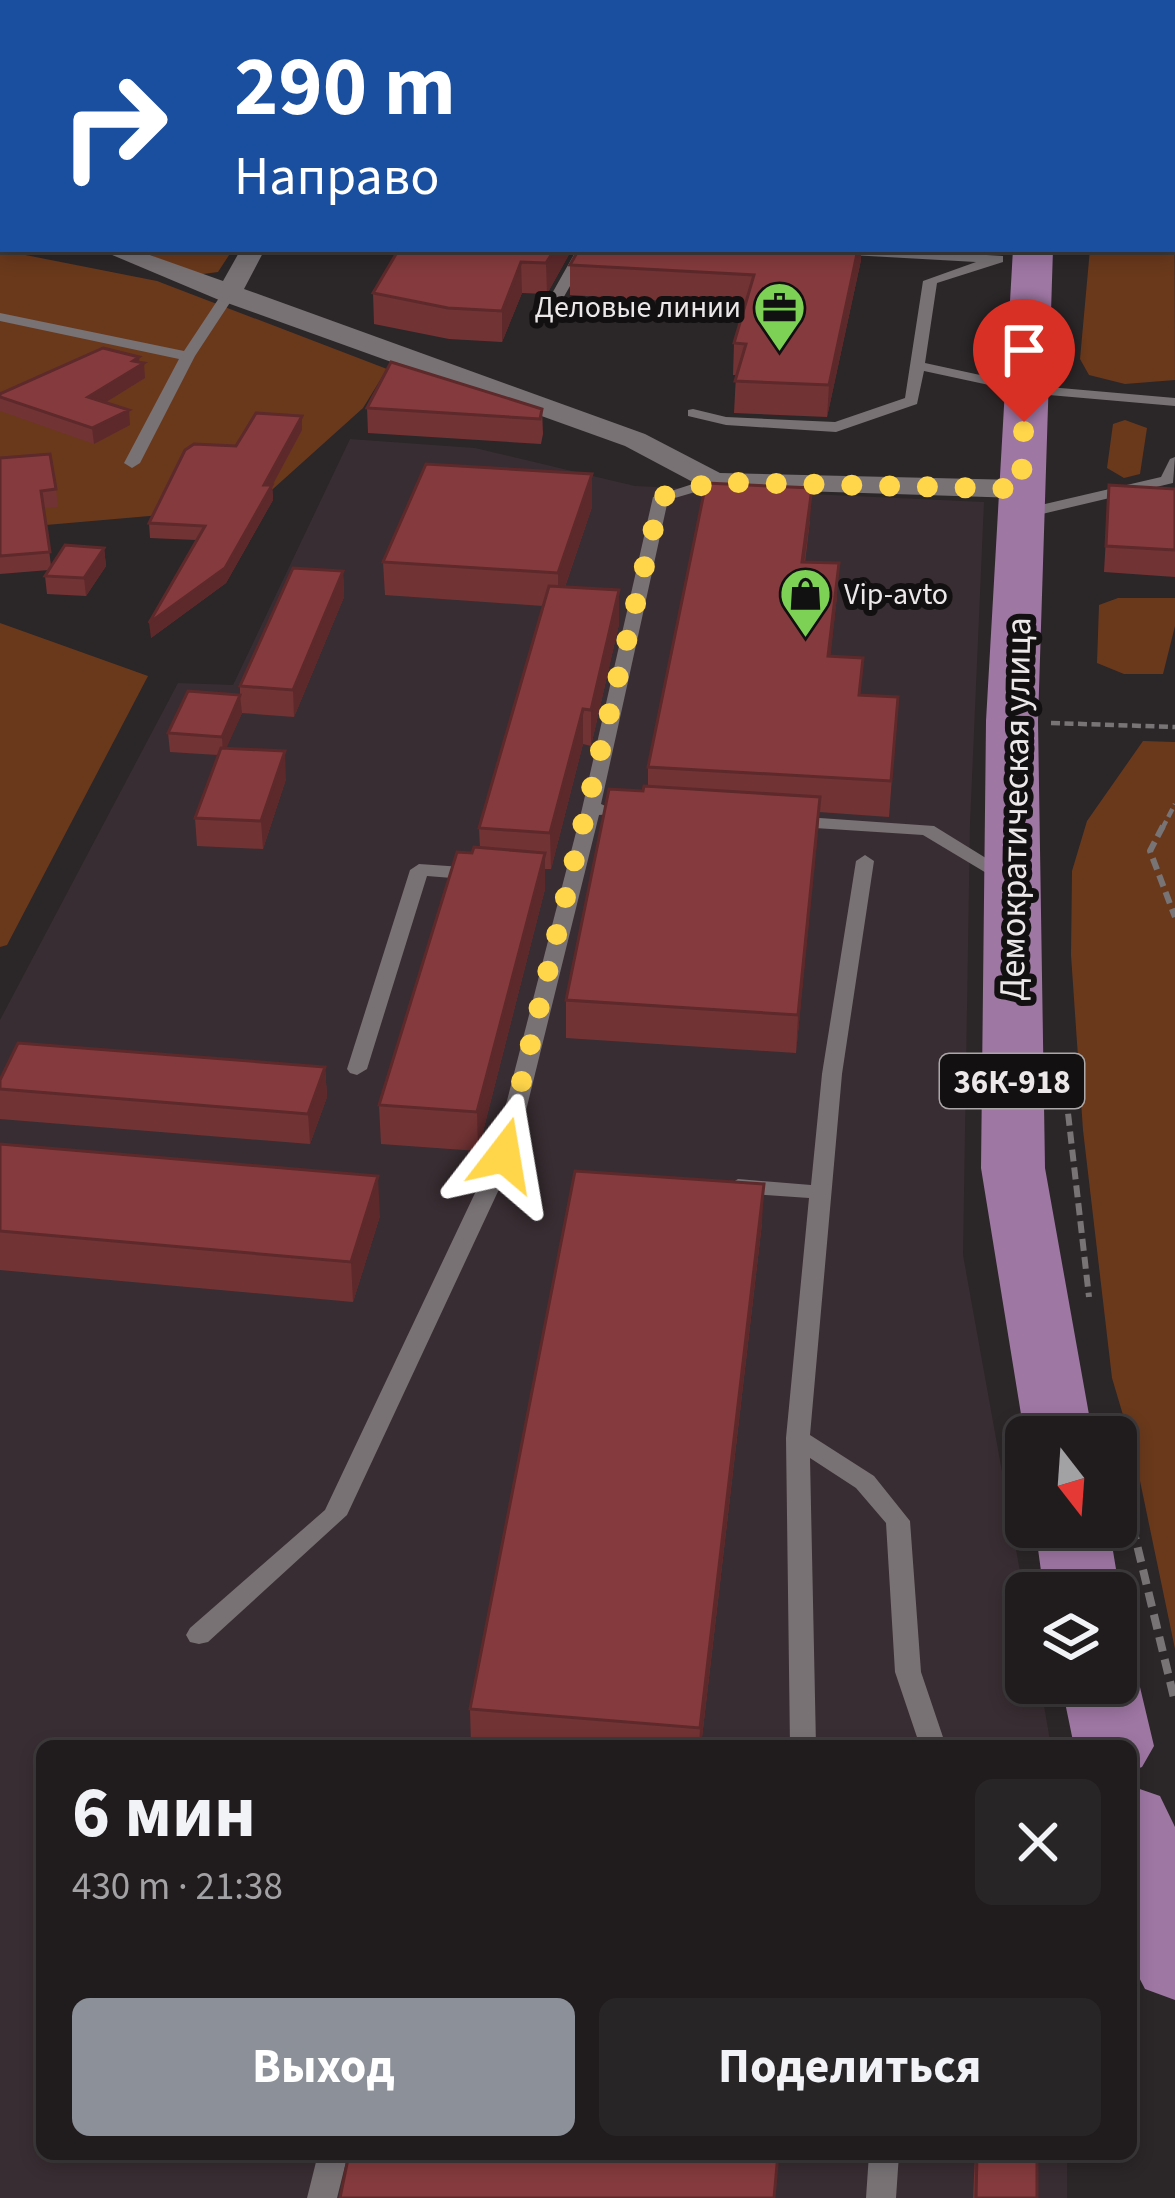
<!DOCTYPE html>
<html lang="ru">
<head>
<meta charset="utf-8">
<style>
  body { margin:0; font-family:"Source Sans 3",sans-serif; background:#282527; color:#f1f3f6; height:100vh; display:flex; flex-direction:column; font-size:45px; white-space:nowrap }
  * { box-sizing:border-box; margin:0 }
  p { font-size:39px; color:#a2a1a4 }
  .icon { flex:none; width:66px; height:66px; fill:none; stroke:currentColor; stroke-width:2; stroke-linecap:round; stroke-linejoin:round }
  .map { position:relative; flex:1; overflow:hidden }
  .panel { position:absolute; left:36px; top:1740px; width:1101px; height:420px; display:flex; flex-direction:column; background:#201c1e; border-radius:18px; box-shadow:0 6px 18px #0003,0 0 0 3px #3d3a3c }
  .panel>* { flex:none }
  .hud { position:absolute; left:0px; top:0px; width:1176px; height:252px; box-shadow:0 6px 18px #0003,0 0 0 3px #3d3a3c; background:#1a4fa0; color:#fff; overflow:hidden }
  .needle { width:78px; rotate:163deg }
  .buttons { position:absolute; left:1005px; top:1416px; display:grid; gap:24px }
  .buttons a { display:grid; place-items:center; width:132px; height:132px; border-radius:18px; background:#201c1e; box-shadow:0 6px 18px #0003,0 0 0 3px #3d3a3c; font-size:60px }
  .pin { position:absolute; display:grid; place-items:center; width:102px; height:102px; color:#fff; margin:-123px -51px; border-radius:50% 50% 50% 0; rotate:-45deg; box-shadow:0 0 12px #0007 }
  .pin .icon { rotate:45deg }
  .me { position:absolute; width:132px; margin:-66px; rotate:14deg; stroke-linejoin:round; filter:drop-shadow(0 0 9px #0008) }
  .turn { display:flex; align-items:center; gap:42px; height:252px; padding:0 36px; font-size:54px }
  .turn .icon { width:156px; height:156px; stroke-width:2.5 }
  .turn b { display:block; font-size:84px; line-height:102px }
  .round { display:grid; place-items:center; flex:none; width:126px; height:126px; border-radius:18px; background:#282527 }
  .summary { display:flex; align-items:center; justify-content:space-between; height:204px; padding:0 36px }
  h1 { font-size:72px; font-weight:700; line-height:90px }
  .action { display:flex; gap:24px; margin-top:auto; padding:24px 36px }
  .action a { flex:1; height:138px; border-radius:18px; background:#8c9099; color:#fff; font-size:48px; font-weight:700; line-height:138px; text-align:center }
  .action a+a { background:#282527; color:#f1f3f6 }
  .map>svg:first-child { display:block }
</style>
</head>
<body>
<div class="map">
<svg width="1175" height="2198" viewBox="0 0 1175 2198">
  <rect width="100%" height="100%" fill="#2b2628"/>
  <path fill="#382d32" d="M 350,439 L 475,448 L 635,486 L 984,502 L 970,824 L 963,1255 L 1026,1605 L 1026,1683 L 1040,1683 L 1051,1746 L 42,1746 L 42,2154 L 1067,2154 L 1067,2198 L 0,2198 L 0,1020 L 178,683 L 233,685 Z"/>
  <path fill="#6a391c" d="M 0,0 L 376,0 L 3,3 L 3,184 Z
    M 1174,78 L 1175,380 L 1125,384 L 1089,375 L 1080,359 L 1090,249 L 1173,249 Z
    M 136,249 L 233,249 L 218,272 L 196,275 Z
    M 0,250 L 157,281 L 387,369 L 363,408 L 253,507 L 0,529 Z
    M 1125,420 L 1147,428 L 1140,474 L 1124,478 L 1107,468 L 1113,424 Z
    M 1118,598 L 1175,598 L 1175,626 L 1163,674 L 1124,674 L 1097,663 L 1099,605 Z
    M 0,623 L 148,676 L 7,945 L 0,947 Z
    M 1143,741 L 1175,742 L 1175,1649 L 1134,1452 L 1112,1378 L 1083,1130 L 1071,955 L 1072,871 L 1087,821 Z"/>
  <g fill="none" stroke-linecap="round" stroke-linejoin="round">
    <path stroke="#787476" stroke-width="3" stroke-dasharray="8 3" stroke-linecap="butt" d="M 1122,0 L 1129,3"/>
    <path stroke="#787476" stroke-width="4.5" stroke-dasharray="9 4.5" stroke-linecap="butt" d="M 1051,723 L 1175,727
      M 1162,829 L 1175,804"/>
    <path stroke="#787476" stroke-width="6" stroke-dasharray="12 6" stroke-linecap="butt" d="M 1163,826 L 1150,851 L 1175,917
      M 1064,1078 L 1089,1297"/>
    <path stroke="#787476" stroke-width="8" stroke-dasharray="15 8" stroke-linecap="butt" d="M 1116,1458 L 1175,1702"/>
    <path fill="#787275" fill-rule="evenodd" d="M 577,249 L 591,249 L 557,309 L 547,309 L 545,306 Z
      M 808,249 L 889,249 L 1003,256 L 1003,262 L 937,283 L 925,363 L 1026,385 L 1175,398 L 1175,406 L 1026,393 L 924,371 L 917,404 L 836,432 L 726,425 L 688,416 L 688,410 L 693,409 L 726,417 L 835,422 L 905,398 L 923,281 L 976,262 L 815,253 Z
      M 223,292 L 235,295 L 195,356 L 140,463 L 132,468 L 124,463 L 179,359 L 0,321 L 0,313 L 184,351 Z
      M 1175,457 L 1173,483 L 1021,519 L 1013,514 L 1015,511 L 1161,477 L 1170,459 Z
      M 714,477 L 722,482 L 719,485 L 668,500 L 601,804 L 614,810 L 612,814 L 599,815 L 515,1155 L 347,1515 L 208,1642 L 199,1644 L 190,1642 L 186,1635 L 190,1628 L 325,1510 L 493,1155 L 582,809 L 653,497 Z
      M 791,816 L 934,826 L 1015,876 L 1012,880 L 998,880 L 923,835 L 784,826 L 782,822 Z
      M 865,855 L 874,861 L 842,1074 L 810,1435 L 874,1476 L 910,1521 L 921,1672 L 946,1746 L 920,1746 L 895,1672 L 886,1523 L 856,1488 L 810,1458 L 816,1746 L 790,1746 L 786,1438 L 809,1198 L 738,1193 L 727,1186 L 738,1179 L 811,1185 L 822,1074 L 856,861 Z
      M 419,864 L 477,868 L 486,874 L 477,880 L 427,876 L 367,1069 L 357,1075 L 350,1073 L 347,1069 L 410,870 Z
      M 318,2154 L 348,2154 L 337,2198 L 307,2198 Z
      M 869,2154 L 899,2154 L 896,2198 L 866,2198 Z"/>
    <path fill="#787275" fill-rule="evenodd" d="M 98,249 L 133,249 L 223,281 L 241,249 L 265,249 L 244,289 L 645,434 L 720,473 L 1021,480 L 1035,489 L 1021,498 L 704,488 L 625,446 L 219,300 Z"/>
    <path fill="#9e77a3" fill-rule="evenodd" d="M 1033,0 L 1067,0 L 1032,3 Z
      M 1013,249 L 1053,249 L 1038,721 L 1045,1168 L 1093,1437 L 1026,1437 L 1026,1445 L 981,1168 L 986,721 Z
      M 1035,1527 L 1109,1527 L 1120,1593 L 1116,1600 L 1116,1593 L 1044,1593 Z
      M 1116,1659 L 1128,1663 L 1139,1683 L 1154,1746 L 1142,1767 L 1131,1771 L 1131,1746 L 1074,1746 L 1061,1683 L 1116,1683 Z
      M 1131,1786 L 1160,1796 L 1175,1827 L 1175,2000 L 1145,1989 L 1131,1962 Z"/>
  </g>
  <path fill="#723334" d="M 545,0 L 616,0 L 616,3 L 543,3 Z
    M 399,249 L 572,249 L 547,294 L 522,293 L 502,342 L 449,339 L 374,324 L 373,293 Z
    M 861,260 L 827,417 L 734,413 L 736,375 L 733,375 L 734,343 L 745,306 L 570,295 L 570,265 Z
    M 139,362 L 145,378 L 106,402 L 130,425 L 94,444 L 0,411 L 0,394 Z
    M 367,408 L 542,409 L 543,434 L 541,444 L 368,433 Z
    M 302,416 L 302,430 L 272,486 L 273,500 L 226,583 L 151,638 L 196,540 L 150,538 L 149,523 L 236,446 Z
    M 0,458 L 56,489 L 58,507 L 44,508 L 51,566 L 104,548 L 106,566 L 86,596 L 47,594 L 45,576 L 49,570 L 0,574 Z
    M 1109,485 L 1175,489 L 1175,577 L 1104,572 Z
    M 592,507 L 565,587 L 619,590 L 619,624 L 591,746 L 583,744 L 551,869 L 545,869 L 545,889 L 478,1151 L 381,1144 L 379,1105 L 472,853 L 480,848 L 479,828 L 543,606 L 385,595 L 383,562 Z
    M 810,520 L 805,562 L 837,596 L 830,656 L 861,695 L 898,697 L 889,817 L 819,812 L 796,1053 L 566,1038 L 566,1000 L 648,786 L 648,767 Z
    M 343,571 L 344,597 L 294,717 L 242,713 L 226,748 L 286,779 L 263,849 L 197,846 L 195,818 L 218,755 L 170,752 L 168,733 L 240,695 L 240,686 Z
    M 325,1067 L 327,1097 L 310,1144 L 0,1119 L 0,1080 Z
    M 0,1144 L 380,1216 L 353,1302 L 0,1270 Z
    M 762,1223 L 701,1746 L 471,1746 L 470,1709 Z
    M 975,2154 L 1037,2154 L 1037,2198 L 973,2198 Z"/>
  <path fill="#5d292b" d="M 555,249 L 572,249 L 547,294 L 546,263 Z
    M 858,249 L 861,249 L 861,260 L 827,417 L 829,385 Z
    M 521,262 L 522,293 L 502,342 L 502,311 Z
    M 139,357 L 140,366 L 144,363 L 145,378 L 90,412 L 88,397 Z
    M 129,410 L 130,425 L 94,444 L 92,428 Z
    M 302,416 L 302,430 L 272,486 L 273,500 L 226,583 L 151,638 L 149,623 L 264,485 Z
    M 592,474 L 592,507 L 558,607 L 558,573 Z
    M 812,488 L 810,520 L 800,594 L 802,562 Z
    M 104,548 L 106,566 L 86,596 L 84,578 Z
    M 839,563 L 837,596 L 827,690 L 828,656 Z
    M 343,571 L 344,597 L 294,717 L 293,690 Z
    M 619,590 L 619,624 L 591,746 L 591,710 Z
    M 240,695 L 242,713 L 223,756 L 222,737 Z
    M 583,709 L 583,744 L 551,869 L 550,833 Z
    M 285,751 L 286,779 L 263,849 L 261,821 Z
    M 820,797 L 818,833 L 796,1053 L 798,1015 Z
    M 545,853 L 545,889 L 478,1151 L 477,1112 Z
    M 325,1067 L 327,1097 L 310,1144 L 308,1114 Z
    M 378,1176 L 380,1216 L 353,1302 L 351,1262 Z
    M 764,1184 L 762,1223 L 701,1746 L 699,1746 L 700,1728 Z"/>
  <path fill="#853b3d" stroke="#5d292b" stroke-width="3" d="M 545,0 L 581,0 L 580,3 L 543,3 Z
    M 883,0 L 915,0 L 914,3 L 882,3 Z
    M 3,155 L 3,179 L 0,179 L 0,156 Z
    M 0,199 L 3,200 L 3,231 L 0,232 Z
    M 399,249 L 555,249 L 546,263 L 521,262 L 502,311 L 448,308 L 373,293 Z
    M 579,249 L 858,249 L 829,385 L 735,381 L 746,344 L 734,343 L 754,275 L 570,265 Z
    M 103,348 L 139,357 L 133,361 L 144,363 L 88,397 L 129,410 L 92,428 L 0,397 L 0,394 Z
    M 391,362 L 542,409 L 540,419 L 367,408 Z
    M 256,413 L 302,416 L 264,485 L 272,485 L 225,568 L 149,623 L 205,526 L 149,523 L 185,450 L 194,444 L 236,446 Z
    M 50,454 L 56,489 L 41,491 L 50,552 L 0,556 L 0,458 Z
    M 426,464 L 592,474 L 558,573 L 383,562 Z
    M 706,483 L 812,488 L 802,562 L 839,563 L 828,656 L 863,658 L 859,695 L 898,697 L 891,781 L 648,767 Z
    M 1109,485 L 1175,489 L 1175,550 L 1106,546 Z
    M 65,545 L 104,548 L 84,578 L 45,576 Z
    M 293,568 L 343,571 L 293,690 L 240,686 Z
    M 549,586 L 619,590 L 591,710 L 583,709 L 550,833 L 479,828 Z
    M 188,691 L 240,695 L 222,737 L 168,733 Z
    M 221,748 L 285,751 L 261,821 L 195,818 Z
    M 644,786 L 820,797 L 798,1015 L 566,1000 L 609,789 L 643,791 Z
    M 474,847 L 545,853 L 477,1112 L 379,1105 L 457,852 L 472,853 Z
    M 18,1043 L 325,1067 L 308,1114 L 0,1089 L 0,1080 Z
    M 0,1144 L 378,1176 L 351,1262 L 0,1231 Z
    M 575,1171 L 764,1184 L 700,1728 L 470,1709 Z
    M 349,2154 L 778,2154 L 774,2198 L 340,2198 Z
    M 977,2154 L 1037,2154 L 1037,2198 L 976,2198 Z"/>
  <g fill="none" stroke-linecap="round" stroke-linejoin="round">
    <path stroke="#ffd54a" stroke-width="21" stroke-dasharray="0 37.8" d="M 504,1155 L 661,497 L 714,482 L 1021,489 L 1024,422"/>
  </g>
  <defs>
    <symbol id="office-pin" viewBox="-11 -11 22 30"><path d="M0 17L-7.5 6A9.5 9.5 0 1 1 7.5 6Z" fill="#7dd154" stroke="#121011"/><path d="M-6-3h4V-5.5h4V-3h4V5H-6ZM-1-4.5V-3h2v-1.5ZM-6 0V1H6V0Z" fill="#111"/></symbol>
    <symbol id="shop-pin" viewBox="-11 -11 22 30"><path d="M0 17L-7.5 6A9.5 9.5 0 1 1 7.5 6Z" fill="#7dd154" stroke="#121011"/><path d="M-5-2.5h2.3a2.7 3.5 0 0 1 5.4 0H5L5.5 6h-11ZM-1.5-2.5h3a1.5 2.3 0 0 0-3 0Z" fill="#111"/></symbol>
  </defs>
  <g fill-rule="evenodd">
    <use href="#office-pin" x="750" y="278" width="59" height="81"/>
    <use href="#shop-pin" x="776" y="564" width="59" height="81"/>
  </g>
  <g text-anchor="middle" stroke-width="12" stroke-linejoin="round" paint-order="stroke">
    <g font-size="30" fill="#ece8ea" stroke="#121011" text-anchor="end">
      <text x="741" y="317">Деловые линии</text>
      <text x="844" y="604" text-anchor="start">Vip-avto</text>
    </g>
    <rect fill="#121011" stroke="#aba7a9" stroke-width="3" x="940" y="1054" width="144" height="54" rx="9"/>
    <g font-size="33" font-weight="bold" fill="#ece8ea">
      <text x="1012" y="1093">36К-918</text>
    </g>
    <g font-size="36" fill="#ece8ea" stroke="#121011">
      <text transform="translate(1014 809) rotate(-89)" y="13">Демократическая улица</text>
    </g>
  </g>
</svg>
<div class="buttons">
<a><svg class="needle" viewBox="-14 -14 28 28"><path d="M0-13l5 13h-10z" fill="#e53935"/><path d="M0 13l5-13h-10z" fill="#a2a1a4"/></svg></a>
<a><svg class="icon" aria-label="layers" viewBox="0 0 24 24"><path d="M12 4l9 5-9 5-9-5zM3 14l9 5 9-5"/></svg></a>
</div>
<div class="pin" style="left:1024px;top:422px;background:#d93025"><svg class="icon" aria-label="arrive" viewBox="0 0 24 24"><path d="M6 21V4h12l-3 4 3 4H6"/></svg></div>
<svg class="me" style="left:504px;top:1155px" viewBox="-20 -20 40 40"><path d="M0-17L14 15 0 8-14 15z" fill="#ffd54a" stroke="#fff" stroke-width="4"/></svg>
<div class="hud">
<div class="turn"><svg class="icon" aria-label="right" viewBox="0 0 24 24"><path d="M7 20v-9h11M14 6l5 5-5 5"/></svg><div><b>290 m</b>Направо</div></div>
</div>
<section class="panel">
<div class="summary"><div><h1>6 мин</h1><p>430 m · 21:38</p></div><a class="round"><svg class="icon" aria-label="close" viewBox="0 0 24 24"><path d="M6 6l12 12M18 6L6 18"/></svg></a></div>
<div class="action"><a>Выход</a><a>Поделиться</a></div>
</section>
</div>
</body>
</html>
